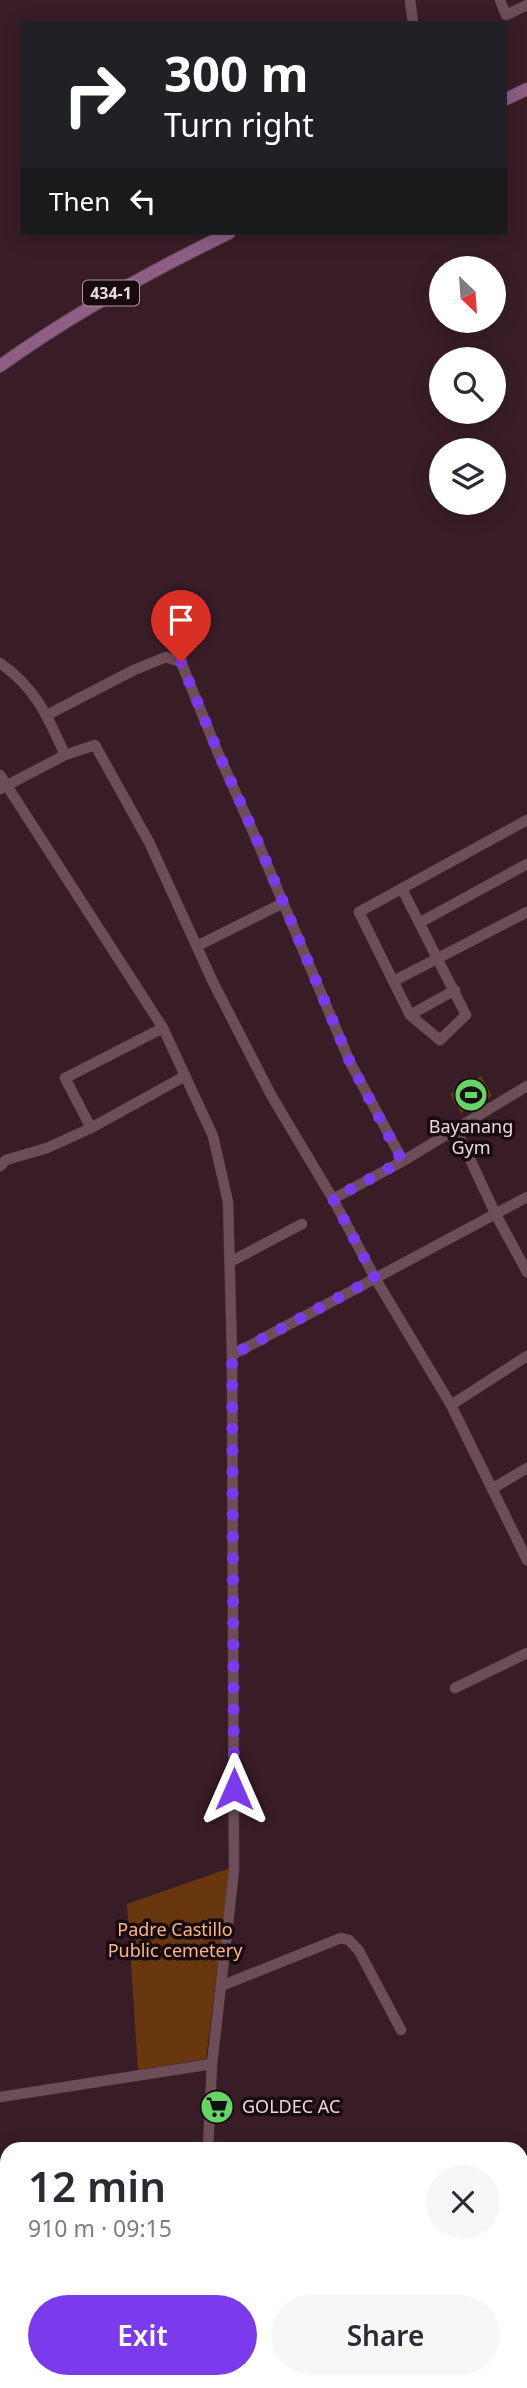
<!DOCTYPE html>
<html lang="en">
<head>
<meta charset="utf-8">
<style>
  body { margin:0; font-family:"Noto Sans",sans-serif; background:#f7f7f7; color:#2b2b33; height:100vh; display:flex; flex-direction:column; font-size:26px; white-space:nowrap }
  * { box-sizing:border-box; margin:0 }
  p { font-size:23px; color:#7c7c81 }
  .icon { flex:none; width:38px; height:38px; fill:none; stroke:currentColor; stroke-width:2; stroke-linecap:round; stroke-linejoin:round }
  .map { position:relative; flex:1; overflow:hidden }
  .drawer { position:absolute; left:0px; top:2142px; width:528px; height:247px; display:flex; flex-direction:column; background:#fff; border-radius:21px 21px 0 0; box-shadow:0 4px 18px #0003 }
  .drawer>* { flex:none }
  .guide { position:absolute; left:21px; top:21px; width:486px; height:214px; border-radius:0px; box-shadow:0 4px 18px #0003; background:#202124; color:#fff; overflow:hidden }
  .needle { width:46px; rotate:155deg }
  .fabs { position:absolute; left:429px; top:256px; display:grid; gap:14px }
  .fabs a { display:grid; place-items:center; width:77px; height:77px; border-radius:50%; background:#fff; box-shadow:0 4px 18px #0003; font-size:35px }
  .pin { position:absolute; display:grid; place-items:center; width:60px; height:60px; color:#fff; margin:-72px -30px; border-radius:50% 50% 50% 0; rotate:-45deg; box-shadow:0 0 7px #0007 }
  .pin .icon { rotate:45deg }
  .me { position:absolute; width:77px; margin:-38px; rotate:0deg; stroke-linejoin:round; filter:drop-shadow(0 0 5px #0008) }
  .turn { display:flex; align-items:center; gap:24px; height:147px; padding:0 28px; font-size:32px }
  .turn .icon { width:91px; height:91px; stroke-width:2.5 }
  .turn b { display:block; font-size:49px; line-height:60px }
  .then { display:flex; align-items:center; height:66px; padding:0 28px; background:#0003; gap:14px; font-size:26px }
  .round { display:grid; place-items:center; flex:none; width:74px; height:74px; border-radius:37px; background:#f7f7f7 }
  .summary { display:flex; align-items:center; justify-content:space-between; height:119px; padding:0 28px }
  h1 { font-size:42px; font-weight:600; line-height:52px }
  .button { display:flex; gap:14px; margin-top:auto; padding:14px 28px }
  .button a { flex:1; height:80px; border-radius:42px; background:#7c3aed; color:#fff; font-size:28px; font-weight:600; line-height:80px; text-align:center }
  .button a+a { background:#f7f7f7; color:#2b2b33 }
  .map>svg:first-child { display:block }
</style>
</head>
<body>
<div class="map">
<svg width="527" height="2388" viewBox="0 0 527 2388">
  <rect width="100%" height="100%" fill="#381d27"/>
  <path fill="#69370d" d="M 481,1076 L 492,1096 L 461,1113 L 450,1094 Z
    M 230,1868 L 206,2059 L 138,2070 L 127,1904 Z"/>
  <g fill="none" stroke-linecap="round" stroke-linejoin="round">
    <defs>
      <path id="minor" d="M 410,0 L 413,23
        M 500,0 L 506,15 L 527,5
        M 0,663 C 36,688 48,717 65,755 L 95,745 L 149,842 L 213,982 L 271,1095 L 333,1199 L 375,1278 L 451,1405 L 527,1560
        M 47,715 L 134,670 L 166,657 L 181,662 L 218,753 L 258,843 L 350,1062 L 403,1161
        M 0,775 L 163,1028 L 213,1136 L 228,1202 L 232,1355 L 234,1870 L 212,2064 L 208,2149
        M 0,789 L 65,755
        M 402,889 L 466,1015 L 440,1040 L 410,1015 L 359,912 L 527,820
        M 419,923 L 527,864
        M 197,946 L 283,903
        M 394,981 L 527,912
        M 410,1015 L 455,990
        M 91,1128 L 65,1078 L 163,1028
        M 456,1129 L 496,1215 L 527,1272
        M 0,1166 L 6,1160 L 47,1148 L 91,1128 L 185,1076
        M 333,1199 L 403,1161 L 527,1086
        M 230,1262 L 302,1224
        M 232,1355 L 527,1197
        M 451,1405 L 527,1356
        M 492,1489 L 527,1468
        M 455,1688 L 527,1653
        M 221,1986 L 341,1938 L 349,1940 L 359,1951 L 401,2030
        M 0,2097 L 212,2064
        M 522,2297 L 527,2294
        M 254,2382 L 257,2388
        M 372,2388 L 382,2382"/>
      <path id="major" d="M 506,99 L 527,89
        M 0,366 C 72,314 149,272 229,233"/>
    </defs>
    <use href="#minor" stroke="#533c45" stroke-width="11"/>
    <use href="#major" stroke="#533c45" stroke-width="14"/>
    <use href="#minor" stroke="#6d4d58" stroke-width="10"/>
    <use href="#major" stroke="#8e5e85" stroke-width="12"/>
  </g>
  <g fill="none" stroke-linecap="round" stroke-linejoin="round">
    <path stroke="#7c3aed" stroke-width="12" stroke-dasharray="0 21.6" d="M 181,662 L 218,752 L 258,842 L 350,1062 L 402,1161 L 333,1199 L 375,1278 L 232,1355 L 234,1789"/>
  </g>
  <defs>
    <symbol id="stadium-disc" viewBox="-11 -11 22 22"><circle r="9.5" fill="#67d466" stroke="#180b10"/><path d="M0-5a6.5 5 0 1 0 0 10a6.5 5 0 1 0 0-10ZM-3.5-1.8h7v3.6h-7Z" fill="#111"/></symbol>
    <symbol id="supermarket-disc" viewBox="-11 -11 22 22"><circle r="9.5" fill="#67d466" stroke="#180b10"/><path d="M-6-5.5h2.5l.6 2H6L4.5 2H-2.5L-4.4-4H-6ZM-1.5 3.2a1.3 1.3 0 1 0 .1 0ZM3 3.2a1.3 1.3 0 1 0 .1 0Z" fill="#111"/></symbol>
  </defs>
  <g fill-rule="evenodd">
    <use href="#stadium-disc" x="452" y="1076" width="38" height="38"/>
    <use href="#supermarket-disc" x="198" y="2088" width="38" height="38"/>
  </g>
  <g text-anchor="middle" stroke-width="7" stroke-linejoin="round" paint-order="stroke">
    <rect fill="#180b10" stroke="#ac9aa0" stroke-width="2" x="83" y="280.5" width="56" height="25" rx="5"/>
    <g font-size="16" font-weight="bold" fill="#ebd7dd">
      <text x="111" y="299">434-1</text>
    </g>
    <g font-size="18" fill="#ebd7dd" stroke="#180b10">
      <text x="471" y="1133">Bayanang<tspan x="471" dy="21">Gym</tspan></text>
      <text x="242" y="2113" text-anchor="start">GOLDEC AC</text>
    </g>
    <g font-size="18" fill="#fcb483" stroke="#180b10">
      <text x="175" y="1936">Padre Castillo<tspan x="175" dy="21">Public cemetery</tspan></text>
    </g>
  </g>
</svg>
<div class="fabs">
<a><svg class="needle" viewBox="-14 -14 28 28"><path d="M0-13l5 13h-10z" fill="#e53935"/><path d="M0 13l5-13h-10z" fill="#7c7c81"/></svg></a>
<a><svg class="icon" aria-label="search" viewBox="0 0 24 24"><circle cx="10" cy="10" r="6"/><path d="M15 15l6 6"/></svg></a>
<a><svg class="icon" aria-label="layers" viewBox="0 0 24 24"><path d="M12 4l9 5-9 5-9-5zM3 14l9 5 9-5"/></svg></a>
</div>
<div class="pin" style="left:181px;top:662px;background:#d93025"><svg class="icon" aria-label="arrive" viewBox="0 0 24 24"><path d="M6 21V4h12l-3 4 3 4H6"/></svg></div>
<svg class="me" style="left:234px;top:1789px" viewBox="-20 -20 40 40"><path d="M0-17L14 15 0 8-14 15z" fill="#7c3aed" stroke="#fff" stroke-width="4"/></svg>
<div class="guide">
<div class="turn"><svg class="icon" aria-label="right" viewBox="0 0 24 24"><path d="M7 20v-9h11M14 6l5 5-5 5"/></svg><div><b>300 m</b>Turn right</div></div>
<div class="then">Then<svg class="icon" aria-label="left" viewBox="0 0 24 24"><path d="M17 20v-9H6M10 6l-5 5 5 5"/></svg></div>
</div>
<section class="drawer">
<div class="summary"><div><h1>12 min</h1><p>910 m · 09:15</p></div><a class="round"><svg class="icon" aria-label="close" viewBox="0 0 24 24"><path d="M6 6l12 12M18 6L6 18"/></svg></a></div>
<div class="button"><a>Exit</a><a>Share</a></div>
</section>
</div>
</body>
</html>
